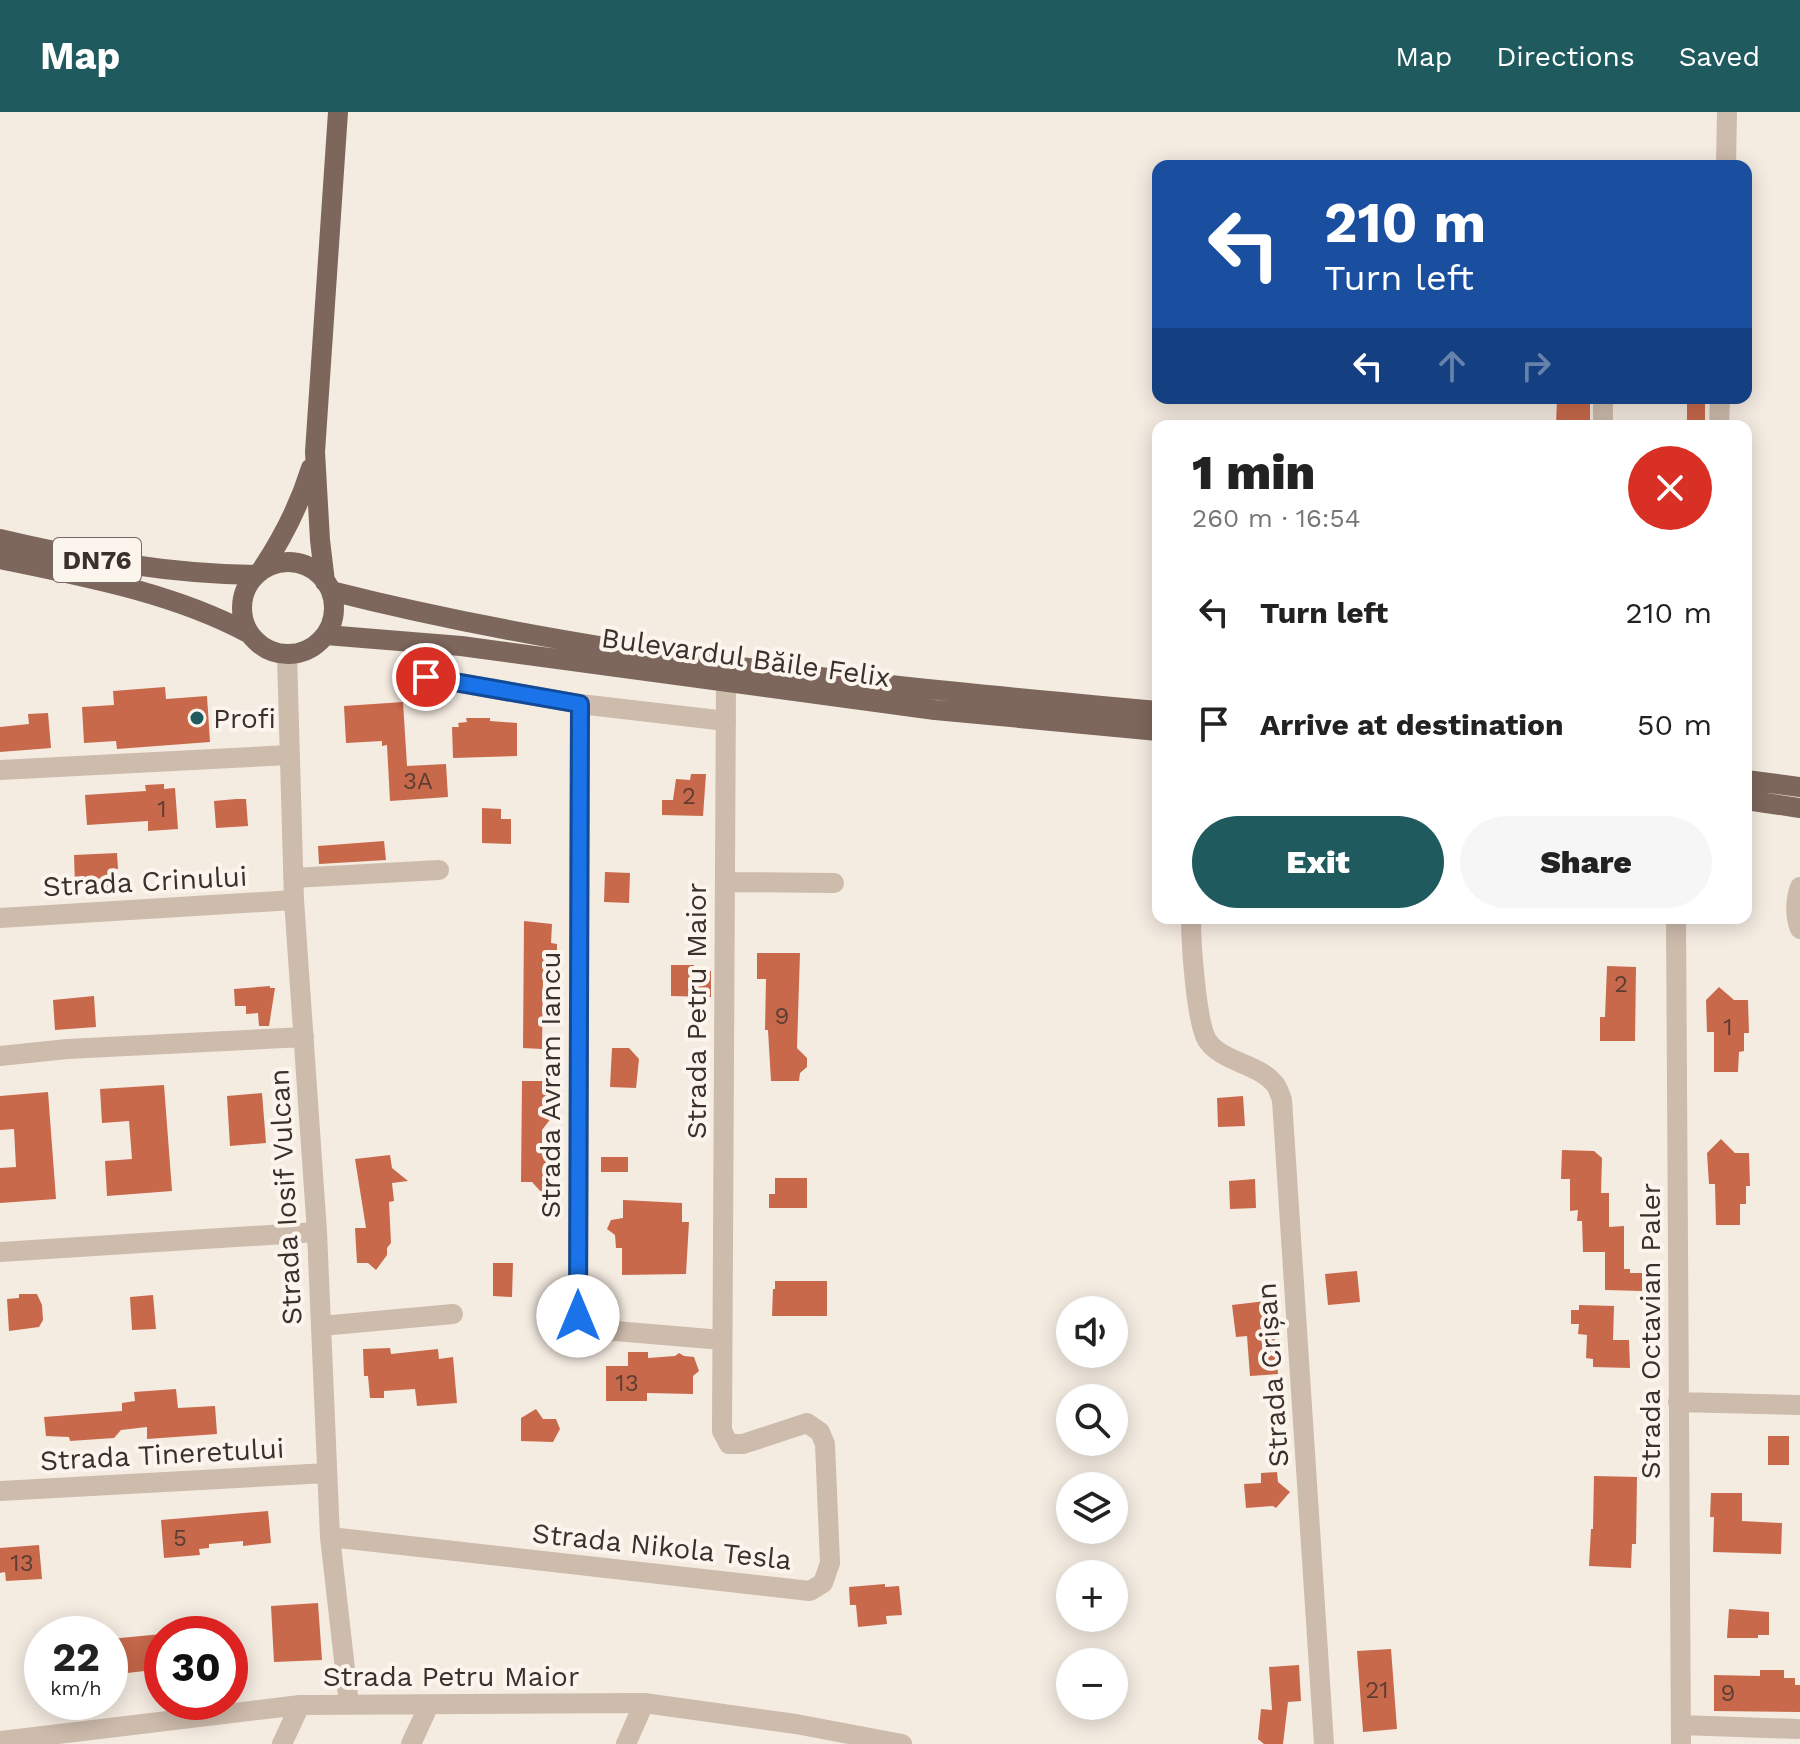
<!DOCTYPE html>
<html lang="en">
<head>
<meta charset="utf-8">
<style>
  body { margin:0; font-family:"Work Sans",sans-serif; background:#f6f6f6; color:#222; height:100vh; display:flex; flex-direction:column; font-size:30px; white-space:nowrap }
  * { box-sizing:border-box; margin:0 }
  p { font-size:26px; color:#767676 }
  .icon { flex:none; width:44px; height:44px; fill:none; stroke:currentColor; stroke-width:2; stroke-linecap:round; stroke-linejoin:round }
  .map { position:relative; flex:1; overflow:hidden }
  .drawer { position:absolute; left:1152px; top:308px; width:600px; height:504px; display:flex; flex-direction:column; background:#fff; border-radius:16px; box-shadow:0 4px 20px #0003 }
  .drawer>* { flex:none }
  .hud { position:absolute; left:1152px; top:48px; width:600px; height:244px; border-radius:16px; box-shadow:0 4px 20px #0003; background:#1a4fa0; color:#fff; overflow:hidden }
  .fabs { position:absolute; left:1056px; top:1184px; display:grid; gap:16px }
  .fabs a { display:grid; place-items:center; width:72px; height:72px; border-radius:50%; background:#fff; box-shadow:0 4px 20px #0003; font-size:40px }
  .speed { position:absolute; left:24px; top:1504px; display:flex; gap:16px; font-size:40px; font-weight:700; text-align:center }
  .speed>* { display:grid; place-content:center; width:104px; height:104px; border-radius:50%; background:#fff; box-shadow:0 4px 20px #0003; line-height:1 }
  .speed small { font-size:20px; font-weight:400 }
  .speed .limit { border:12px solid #d22; background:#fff; color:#111 }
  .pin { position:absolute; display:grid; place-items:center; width:68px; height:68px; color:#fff; margin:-34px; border:4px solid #fff; border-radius:50%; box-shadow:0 2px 8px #0007 }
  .me { position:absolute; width:88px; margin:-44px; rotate:0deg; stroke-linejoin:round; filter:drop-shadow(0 0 6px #0008) }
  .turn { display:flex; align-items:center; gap:28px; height:168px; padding:0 40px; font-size:36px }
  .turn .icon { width:104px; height:104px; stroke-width:2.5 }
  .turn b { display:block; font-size:56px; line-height:68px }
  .lanes { display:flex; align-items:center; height:76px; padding:0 40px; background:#0003; justify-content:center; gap:40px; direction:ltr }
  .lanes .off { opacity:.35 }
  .round { display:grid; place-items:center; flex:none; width:84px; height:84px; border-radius:42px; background:#f6f6f6 }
  .headline { display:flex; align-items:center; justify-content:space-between; height:136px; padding:0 40px }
  h1 { font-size:48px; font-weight:800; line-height:60px }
  .button { display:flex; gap:16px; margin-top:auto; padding:16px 40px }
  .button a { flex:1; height:92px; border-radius:48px; background:#1f5a5e; color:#fff; font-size:32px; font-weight:800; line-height:92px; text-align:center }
  .button a+a { background:#f6f6f6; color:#222 }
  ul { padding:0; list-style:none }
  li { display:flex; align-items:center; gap:24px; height:112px; padding:0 40px }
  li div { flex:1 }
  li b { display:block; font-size:30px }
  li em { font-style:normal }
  header { display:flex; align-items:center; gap:48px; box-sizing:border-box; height:112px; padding:0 40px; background:#1f5a5e; color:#fff }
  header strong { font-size:38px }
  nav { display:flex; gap:44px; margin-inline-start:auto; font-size:28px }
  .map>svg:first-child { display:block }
</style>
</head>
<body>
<header>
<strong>Map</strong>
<nav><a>Map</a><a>Directions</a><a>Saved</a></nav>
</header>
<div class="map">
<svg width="1800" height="1632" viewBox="0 0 1800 1632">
  <rect width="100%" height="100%" fill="#f4ebe1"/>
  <path fill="#c8694b" d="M 1557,286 L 1590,286 L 1590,314 L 1556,314 Z
    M 1687,286 L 1705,286 L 1705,313 L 1687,313 Z
    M 165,575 L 166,587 L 207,584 L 210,630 L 117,637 L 116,629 L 84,631 L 82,595 L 114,593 L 113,579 Z
    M 403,590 L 407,654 L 446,652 L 448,685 L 390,689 L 387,633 L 382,634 L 382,629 L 346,631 L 344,594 Z
    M 48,601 L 51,636 L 0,640 L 0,615 L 29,612 L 28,602 Z
    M 466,606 L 490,606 L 490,609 L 517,611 L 517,644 L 453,646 L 452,615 L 459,615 L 458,611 L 467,610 Z
    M 691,662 L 706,662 L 703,704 L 662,703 L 662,688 L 673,688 L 676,667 L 690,668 Z
    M 164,672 L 164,677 L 175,676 L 178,717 L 148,719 L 148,709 L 87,713 L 85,683 L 146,679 L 145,673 Z
    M 236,687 L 246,687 L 248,714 L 216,716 L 214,689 Z
    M 482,696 L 501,697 L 501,707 L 511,707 L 511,732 L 482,731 Z
    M 384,729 L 386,748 L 319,752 L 318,734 Z
    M 117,741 L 118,757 L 113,758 L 114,776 L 90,777 L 90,774 L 75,772 L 74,743 Z
    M 605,760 L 630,761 L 629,791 L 604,790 Z
    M 524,809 L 552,812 L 551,831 L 557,832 L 557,855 L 552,854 L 552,864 L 543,863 L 542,937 L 523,936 Z
    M 757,841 L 800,841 L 797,936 L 807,946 L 807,955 L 800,961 L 799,969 L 771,969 L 768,918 L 765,918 L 766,867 L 757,867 Z
    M 671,853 L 694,853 L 694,858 L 711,859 L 711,885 L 671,884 Z
    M 1607,854 L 1636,855 L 1635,929 L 1600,929 L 1600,905 L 1605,905 Z
    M 270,874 L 270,876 L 275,876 L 269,914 L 259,914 L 258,901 L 246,902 L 246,894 L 235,894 L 234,877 Z
    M 1719,875 L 1734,888 L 1748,888 L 1749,921 L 1744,921 L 1744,939 L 1739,940 L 1738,960 L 1714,960 L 1714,920 L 1707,920 L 1706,888 Z
    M 94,884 L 96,915 L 55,918 L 53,888 Z
    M 612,936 L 629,936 L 639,947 L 636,976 L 610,975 Z
    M 522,969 L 543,969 L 543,979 L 552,979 L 552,991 L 558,997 L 542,1018 L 542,1042 L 552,1042 L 552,1054 L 558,1060 L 542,1081 L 532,1070 L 521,1070 Z
    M 164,973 L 172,1079 L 107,1084 L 105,1049 L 132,1047 L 129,1009 L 102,1011 L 100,977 Z
    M 48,980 L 56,1087 L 0,1091 L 0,1056 L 16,1055 L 14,1017 L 0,1018 L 0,984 Z
    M 262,981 L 266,1031 L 230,1034 L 227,984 Z
    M 1243,984 L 1245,1014 L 1218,1015 L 1217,986 Z
    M 1721,1027 L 1735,1041 L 1749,1041 L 1750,1074 L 1746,1074 L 1746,1092 L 1740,1092 L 1740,1113 L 1716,1113 L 1715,1072 L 1709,1072 L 1707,1041 Z
    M 1562,1038 L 1594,1039 L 1602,1046 L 1601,1081 L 1609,1081 L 1609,1115 L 1624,1114 L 1624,1157 L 1630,1157 L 1630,1161 L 1642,1161 L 1642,1179 L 1605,1178 L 1605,1140 L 1583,1140 L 1582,1109 L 1577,1109 L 1578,1098 L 1570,1099 L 1570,1067 L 1561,1067 Z
    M 390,1043 L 392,1056 L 408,1069 L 392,1071 L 394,1089 L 389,1090 L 391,1131 L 387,1136 L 387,1143 L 376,1158 L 368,1151 L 357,1151 L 355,1116 L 366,1116 L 355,1047 Z
    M 601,1045 L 628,1045 L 628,1060 L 601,1060 Z
    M 775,1066 L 807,1066 L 807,1096 L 769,1096 L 769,1082 L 775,1082 Z
    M 1255,1067 L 1256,1096 L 1230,1097 L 1229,1069 Z
    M 623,1088 L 682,1091 L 682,1110 L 689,1110 L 686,1162 L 622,1163 L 622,1136 L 616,1136 L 615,1123 L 607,1117 L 611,1108 L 623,1106 Z
    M 493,1151 L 513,1151 L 512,1185 L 493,1184 Z
    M 1357,1159 L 1360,1190 L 1328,1193 L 1325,1162 Z
    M 775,1169 L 827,1169 L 827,1204 L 772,1204 L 773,1177 L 775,1177 Z
    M 19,1182 L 37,1182 L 42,1193 L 43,1208 L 39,1215 L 9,1219 L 7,1187 L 19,1186 Z
    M 153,1183 L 156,1217 L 132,1218 L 130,1185 Z
    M 1266,1189 L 1268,1208 L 1273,1207 L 1278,1262 L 1250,1264 L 1247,1224 L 1236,1225 L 1232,1193 Z
    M 1579,1193 L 1614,1194 L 1613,1228 L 1629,1228 L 1630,1256 L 1593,1255 L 1593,1247 L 1586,1246 L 1587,1223 L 1578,1222 L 1579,1212 L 1571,1212 L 1571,1198 L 1579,1198 Z
    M 390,1236 L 391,1242 L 438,1237 L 439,1247 L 453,1245 L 457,1291 L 417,1294 L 415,1277 L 384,1279 L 384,1286 L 370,1286 L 368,1264 L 364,1264 L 363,1237 Z
    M 628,1240 L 648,1240 L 648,1246 L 675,1244 L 679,1241 L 684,1244 L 694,1245 L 699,1259 L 693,1264 L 693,1282 L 647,1281 L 647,1289 L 606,1289 L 606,1254 L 628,1254 Z
    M 176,1277 L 178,1296 L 215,1294 L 217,1322 L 147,1327 L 147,1315 L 121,1318 L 114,1326 L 99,1327 L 70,1329 L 69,1325 L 46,1324 L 44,1305 L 122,1299 L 122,1291 L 135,1289 L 134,1280 Z
    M 536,1297 L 543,1307 L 556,1307 L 560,1317 L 553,1330 L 521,1329 L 521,1306 Z
    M 1768,1324 L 1789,1324 L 1789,1353 L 1768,1353 Z
    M 1277,1360 L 1278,1370 L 1290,1380 L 1276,1396 L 1273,1394 L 1246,1396 L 1244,1372 L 1261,1371 L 1261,1361 Z
    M 1594,1364 L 1637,1365 L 1636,1432 L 1632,1432 L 1631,1456 L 1589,1454 L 1591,1417 L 1593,1417 Z
    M 1711,1381 L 1742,1381 L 1742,1409 L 1782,1411 L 1781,1442 L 1713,1440 L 1714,1405 L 1710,1405 Z
    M 268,1399 L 271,1431 L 243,1434 L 243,1429 L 209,1432 L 209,1436 L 199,1437 L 200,1443 L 164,1446 L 161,1408 Z
    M 39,1433 L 42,1467 L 6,1469 L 5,1460 L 0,1461 L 0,1436 Z
    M 885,1472 L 885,1475 L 899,1474 L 902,1503 L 886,1504 L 887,1512 L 858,1515 L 856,1493 L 850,1493 L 849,1475 Z
    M 318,1491 L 322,1548 L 274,1550 L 271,1494 Z
    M 1729,1497 L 1769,1500 L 1769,1523 L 1758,1523 L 1758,1526 L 1727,1526 Z
    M 162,1522 L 162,1557 L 110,1563 L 110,1527 Z
    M 1391,1537 L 1397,1617 L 1363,1620 L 1357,1539 Z
    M 1299,1553 L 1301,1589 L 1288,1590 L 1283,1632 L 1264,1632 L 1258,1627 L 1261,1597 L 1272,1598 L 1269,1555 Z
    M 1760,1558 L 1784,1558 L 1784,1566 L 1795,1566 L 1795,1573 L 1800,1573 L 1800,1600 L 1714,1599 L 1714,1563 L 1760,1564 Z"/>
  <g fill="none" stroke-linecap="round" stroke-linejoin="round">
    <path stroke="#cdbbac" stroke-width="20" d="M 1726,54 L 1727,0
      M 1603,314 L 1603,286
      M 1719,314 L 1720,286
      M 287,543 L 294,788 L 317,1120 L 330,1425 L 349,1592
      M 426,565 L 580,592 L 726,609
      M 580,592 L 578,1204 L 591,1217 L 722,1228
      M 0,658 L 289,643
      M 293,766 L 439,758
      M 725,770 L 834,771
      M 1800,775 C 1795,788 1795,805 1800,817
      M 0,806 L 294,788
      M 1191,806 C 1191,830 1196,909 1207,928 C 1221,950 1257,951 1274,971 C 1278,975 1280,983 1282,988 L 1324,1632
      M 1676,806 L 1681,1632
      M 0,944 L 67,937 L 304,925
      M 0,1140 L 317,1120
      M 321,1214 L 453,1202
      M 1678,1290 L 1800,1293
      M 0,1379 L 327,1361
      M 330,1425 L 810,1479 L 823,1471 L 830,1451 L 825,1332 L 820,1320 L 807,1311 L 743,1332 L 729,1332 L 722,1319 L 726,571
      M 1681,1613 L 1797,1617
      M 0,1629 L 300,1593 L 644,1591 L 796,1612 L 902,1632
      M 282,1632 L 300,1593
      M 411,1632 L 429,1593
      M 626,1632 L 644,1591"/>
    <path stroke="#7d675c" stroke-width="20" d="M 0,427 C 85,447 169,462 256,463
      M 0,447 C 82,464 174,481 248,521
      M242 496a46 46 0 1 1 92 0a46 46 0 1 1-92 0Z
      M 260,460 C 283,426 299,395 311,356
      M 325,470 L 320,428 L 315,340 L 338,0
      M 331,479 C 599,547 883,574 1158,599
      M 326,523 L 461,534 L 935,598 L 1158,619
      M 1746,668 L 1800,675
      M 1746,688 L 1800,696"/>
  </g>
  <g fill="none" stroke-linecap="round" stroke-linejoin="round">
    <defs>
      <path id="route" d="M 426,565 L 580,592 L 578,1204"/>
    </defs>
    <use href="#route" stroke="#114b97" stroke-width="20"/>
    <use href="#route" stroke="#1a73e8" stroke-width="14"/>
  </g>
  <circle fill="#1f5a5e" stroke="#fbf5ee" stroke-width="3" cx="197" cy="606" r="8"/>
  <g text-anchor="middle" stroke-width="8" stroke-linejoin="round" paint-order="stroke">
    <g font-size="24" fill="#5e3e33">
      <text x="418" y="677">3A</text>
      <text x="689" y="692">2</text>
      <text x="162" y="705">1</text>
      <text x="1621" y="880">2</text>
      <text x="782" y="912">9</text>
      <text x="1728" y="923">1</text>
      <text x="627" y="1279">13</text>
      <text x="180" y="1434">5</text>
      <text x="22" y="1459">13</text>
      <text x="1377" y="1586">21</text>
      <text x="1728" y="1589">9</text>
    </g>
    <rect fill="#fbf5ee" stroke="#756b66" stroke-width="2" x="53" y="426" width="88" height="44" rx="6"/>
    <g font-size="26" font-weight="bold" fill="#3b302b">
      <text x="97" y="457">DN76</text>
    </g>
    <g font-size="28" fill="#3b302b" stroke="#fbf5ee">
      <text transform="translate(746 545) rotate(8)" y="10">Bulevardul Băile Felix</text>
      <text transform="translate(145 769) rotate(-3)" y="10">Strada Crinului</text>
      <text transform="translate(696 899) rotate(-90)" y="10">Strada Petru Maior</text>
      <text transform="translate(550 973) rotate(-90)" y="10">Strada Avram Iancu</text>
      <text transform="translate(285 1085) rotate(-93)" y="10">Strada Iosif Vulcan</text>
      <text transform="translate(1650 1219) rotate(-90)" y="10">Strada Octavian Paler</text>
      <text transform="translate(1272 1263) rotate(-94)" y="10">Strada Crișan</text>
      <text transform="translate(162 1342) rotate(-3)" y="10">Strada Tineretului</text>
      <text transform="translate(662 1434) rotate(6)" y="10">Strada Nikola Tesla</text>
      <text x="451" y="1574">Strada Petru Maior</text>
    </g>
    <g font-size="28" fill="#3b302b" stroke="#fbf5ee" text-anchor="start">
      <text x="213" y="616">Profi</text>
    </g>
  </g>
</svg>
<div class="fabs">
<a><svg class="icon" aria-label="sound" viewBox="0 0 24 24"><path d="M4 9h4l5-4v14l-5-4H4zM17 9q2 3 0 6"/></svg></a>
<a><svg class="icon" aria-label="search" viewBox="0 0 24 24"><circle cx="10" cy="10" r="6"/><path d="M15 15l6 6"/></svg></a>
<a><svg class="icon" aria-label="layers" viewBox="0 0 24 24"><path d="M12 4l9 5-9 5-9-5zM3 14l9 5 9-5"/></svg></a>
<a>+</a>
<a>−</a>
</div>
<div class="speed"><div>22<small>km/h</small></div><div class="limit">30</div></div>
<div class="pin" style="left:426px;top:565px;background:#d93025"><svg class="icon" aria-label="arrive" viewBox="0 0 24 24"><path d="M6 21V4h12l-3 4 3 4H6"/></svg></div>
<svg class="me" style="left:578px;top:1204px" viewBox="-20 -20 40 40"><circle r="19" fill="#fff"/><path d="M0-13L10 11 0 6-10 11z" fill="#1a73e8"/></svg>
<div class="hud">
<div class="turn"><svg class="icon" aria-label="left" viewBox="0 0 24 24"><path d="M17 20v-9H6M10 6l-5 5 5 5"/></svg><div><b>210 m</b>Turn left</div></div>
<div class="lanes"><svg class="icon" aria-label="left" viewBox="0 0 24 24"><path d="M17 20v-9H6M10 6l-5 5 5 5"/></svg><svg class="icon off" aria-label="ahead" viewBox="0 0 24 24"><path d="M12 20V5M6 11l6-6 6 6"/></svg><svg class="icon off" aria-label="right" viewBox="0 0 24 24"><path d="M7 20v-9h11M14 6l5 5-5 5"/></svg></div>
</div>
<section class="drawer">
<div class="headline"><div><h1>1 min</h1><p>260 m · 16:54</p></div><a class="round" style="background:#d93025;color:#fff"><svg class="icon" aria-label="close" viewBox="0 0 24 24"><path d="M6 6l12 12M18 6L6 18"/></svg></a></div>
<ul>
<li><svg class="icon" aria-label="left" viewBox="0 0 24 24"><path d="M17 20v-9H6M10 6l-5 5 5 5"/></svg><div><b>Turn left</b></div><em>210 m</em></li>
<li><svg class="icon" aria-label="arrive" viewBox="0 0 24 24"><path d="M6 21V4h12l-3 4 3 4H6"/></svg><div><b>Arrive at destination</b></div><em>50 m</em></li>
</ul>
<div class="button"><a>Exit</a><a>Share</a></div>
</section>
</div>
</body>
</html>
